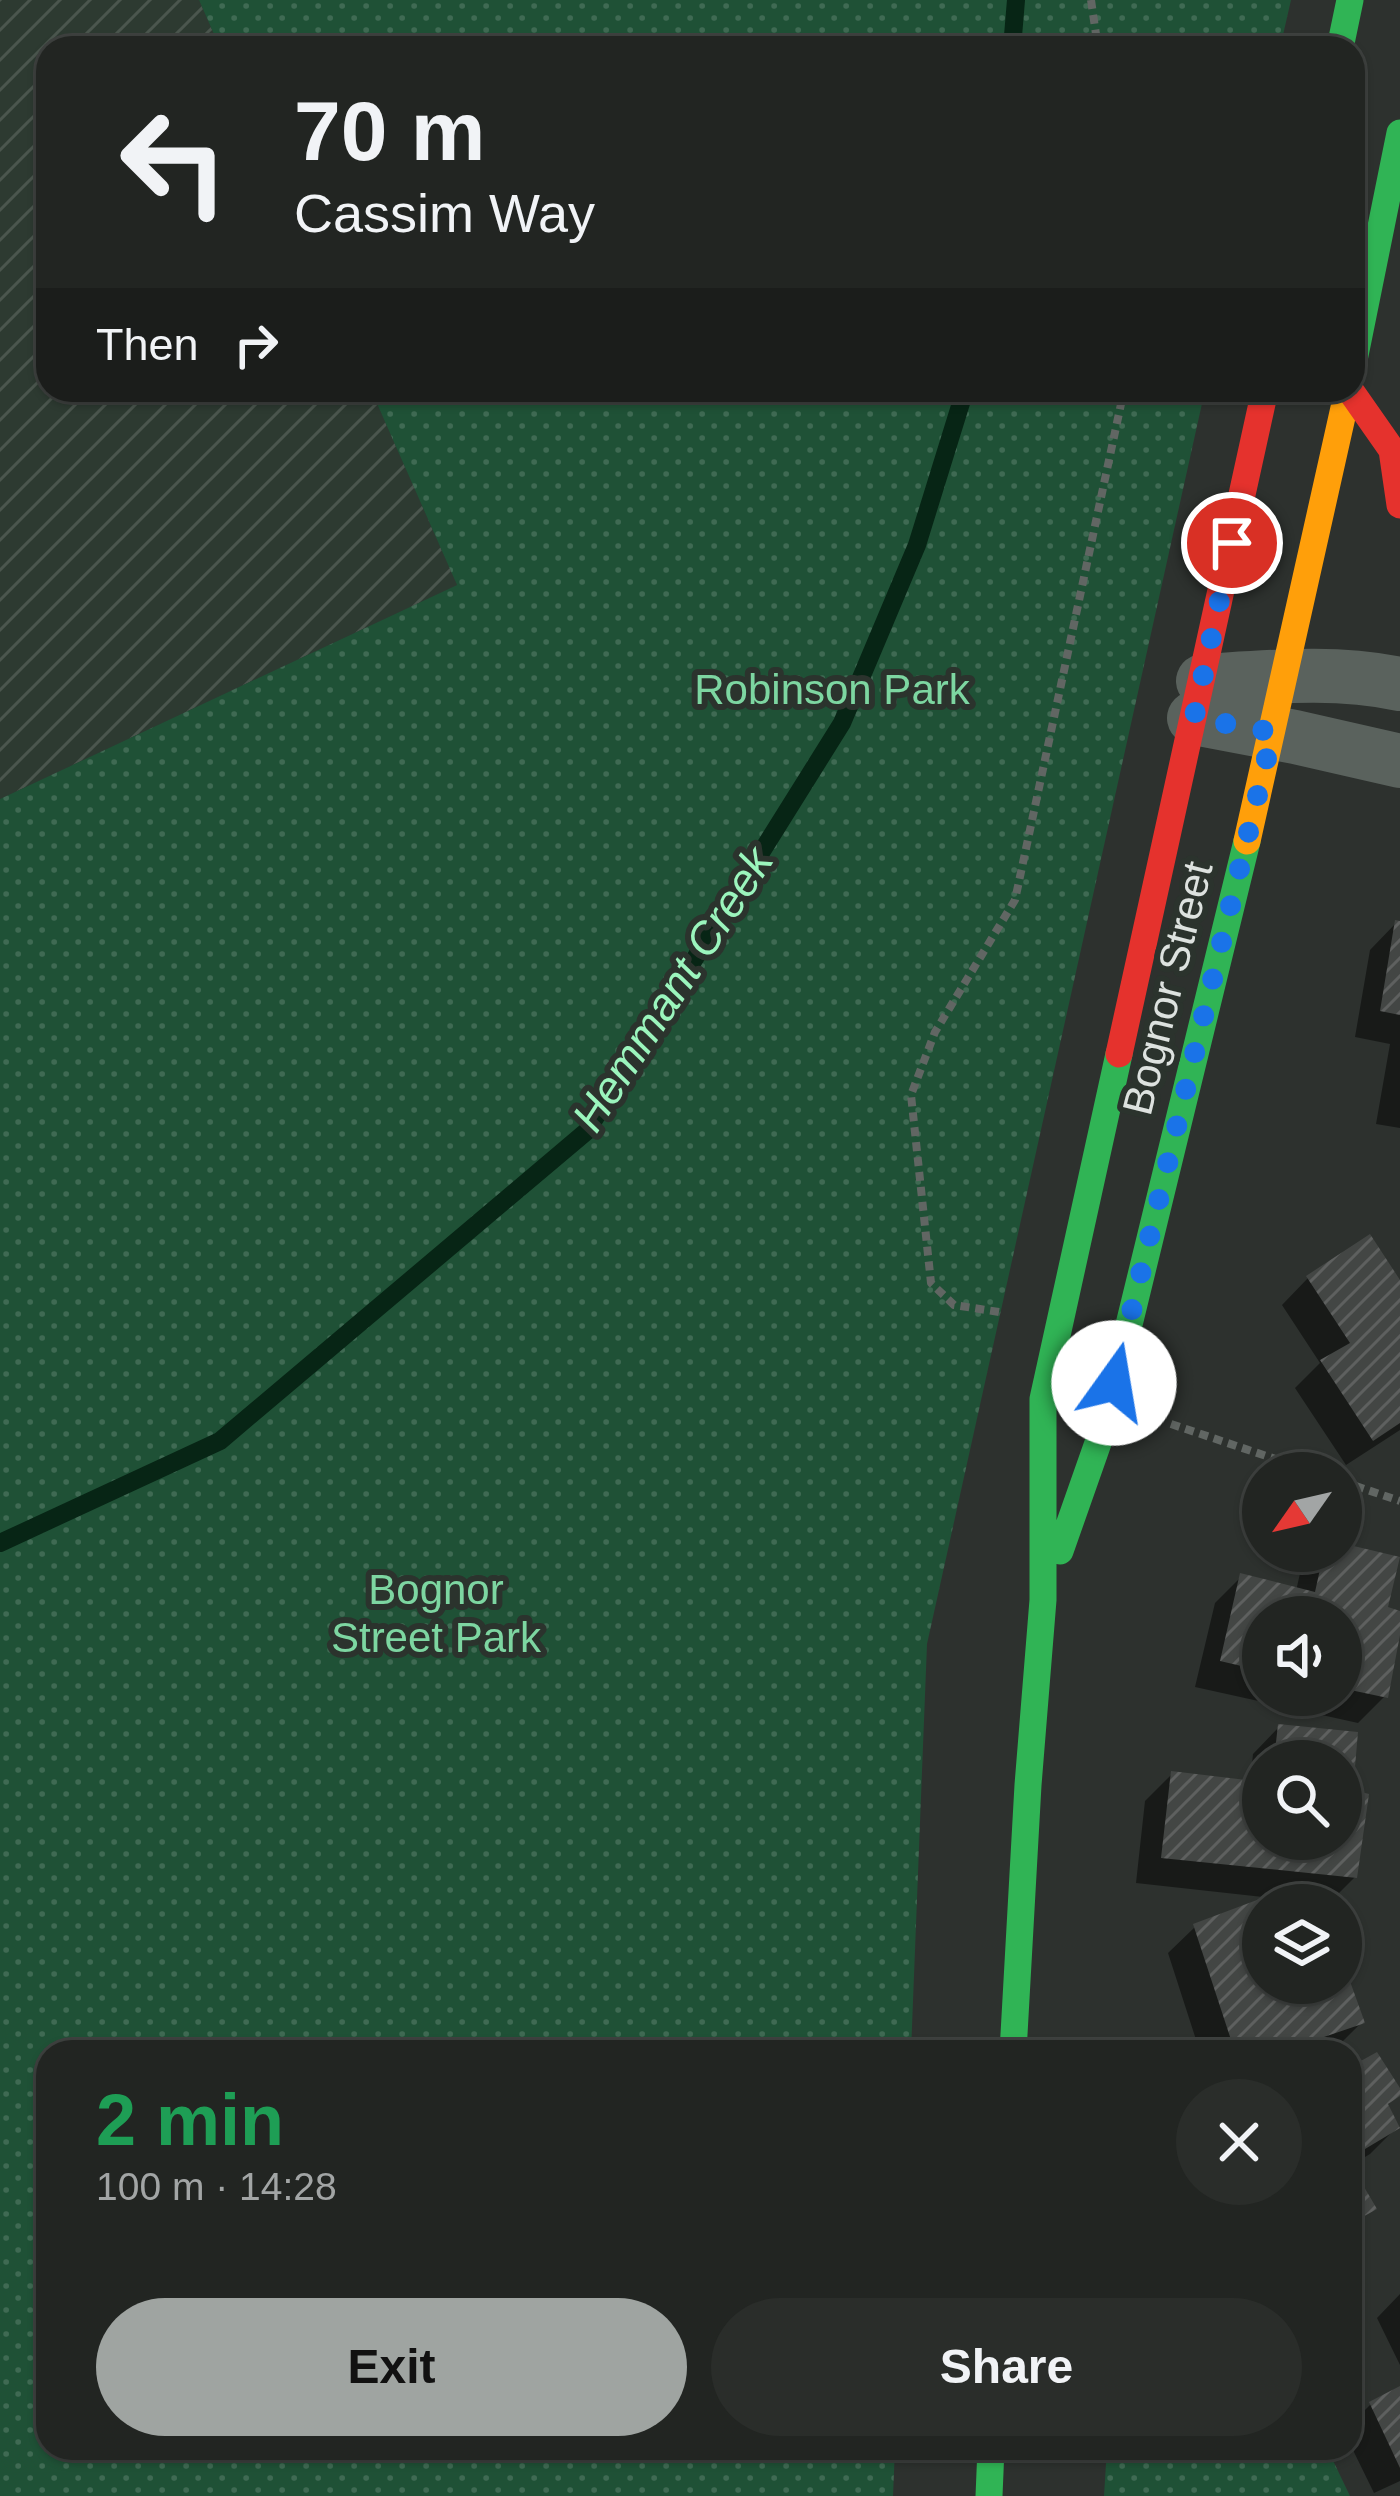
<!DOCTYPE html>
<html lang="en">
<head>
<meta charset="utf-8">
<style>
  body { margin:0; font-family:Arial,sans-serif; background:#2a2d2a; color:#f1f3f6; height:100vh; display:flex; flex-direction:column; font-size:45px; white-space:nowrap }
  * { box-sizing:border-box; margin:0 }
  p { font-size:39px; color:#a2a5a5 }
  .icon { flex:none; width:66px; height:66px; fill:none; stroke:currentColor; stroke-width:2; stroke-linecap:round; stroke-linejoin:round }
  .map { position:relative; flex:1; overflow:hidden }
  .sheet { position:absolute; left:36px; top:2040px; width:1326px; height:420px; display:flex; flex-direction:column; background:#222522; border-radius:36px; box-shadow:0 3px 9px #0004,0 0 0 3px #3f4240 }
  .sheet>* { flex:none }
  .hud { position:absolute; left:36px; top:36px; width:1329px; height:366px; border-radius:36px; box-shadow:0 3px 9px #0004,0 0 0 3px #3f4240; background:#222522; color:#f1f3f6; overflow:hidden }
  .needle { width:78px; rotate:236deg }
  .buttons { position:absolute; left:1242px; top:1452px; display:grid; gap:24px }
  .buttons a { display:grid; place-items:center; width:120px; height:120px; border-radius:50%; background:#222522; box-shadow:0 3px 9px #0004,0 0 0 3px #3f4240; font-size:60px }
  .pin { position:absolute; display:grid; place-items:center; width:102px; height:102px; color:#fff; margin:-51px; border:6px solid #fff; border-radius:50%; box-shadow:0 3px 12px #0007 }
  .me { position:absolute; width:132px; margin:-66px; rotate:13deg; stroke-linejoin:round; filter:drop-shadow(0 0 9px #0008) }
  .turn { display:flex; align-items:center; gap:42px; height:252px; padding:0 60px; font-size:54px }
  .turn .icon { width:156px; height:156px; stroke-width:2.5 }
  .turn b { display:block; font-size:84px; line-height:102px }
  .then { display:flex; align-items:center; height:114px; padding:0 60px; background:#0003; gap:24px; font-size:45px }
  .round { display:grid; place-items:center; flex:none; width:126px; height:126px; border-radius:63px; background:#2a2d2a }
  .overview { display:flex; align-items:center; justify-content:space-between; height:204px; padding:0 60px }
  h1 { font-size:72px; font-weight:800; line-height:90px; color:#1e9e55 }
  .action { display:flex; gap:24px; margin-top:auto; padding:24px 60px }
  .action a { flex:1; height:138px; border-radius:72px; background:#9fa4a1; color:#111; font-size:48px; font-weight:800; line-height:138px; text-align:center }
  .action a+a { background:#2a2d2a; color:#f1f3f6 }
  .map>svg:first-child { display:block }
</style>
</head>
<body>
<div class="map">
<svg width="1400" height="2496" viewBox="0 0 1400 2496">
  <defs>
    <pattern id="industrial-furrows" width="10" height="10" patternUnits="userSpaceOnUse" patternTransform="scale(3)"><rect width="10" height="10" fill="#2d3a31"/><path d="M-1 1l2-2M0 10L10 0M9 11l2-2" fill="none" stroke="#4b564e"/></pattern>
    <pattern id="grass-dots" width="8" height="8" patternUnits="userSpaceOnUse" patternTransform="scale(3)"><rect width="8" height="8" fill="#1f5136"/><path d="M2 2h.1M6 6h.1" fill="none" stroke="#3f6a53" stroke-width="1.8" stroke-linecap="round"/></pattern>
    <pattern id="building-hatch" width="6" height="6" patternUnits="userSpaceOnUse" patternTransform="scale(3)"><rect width="6" height="6" fill="#434644"/><path d="M-1 1l2-2M0 6l6-6M5 7l2-2" fill="none" stroke="#5e605f"/></pattern>
  </defs>
  <rect width="100%" height="100%" fill="#2d312e"/>
  <path fill="url(#industrial-furrows)" d="M 0,0 L 199,0 L 220,48 L 48,48 L 48,390 L 371,390 L 457,585 L 0,799 Z"/>
  <path fill="url(#grass-dots)" d="M 199,0 L 1291,0 L 1280,48 L 220,48 Z
    M 371,390 L 1205,390 L 927,1644 L 911,2052 L 48,2052 L 48,2448 L 895,2448 L 893,2496 L 0,2496 L 0,799 L 457,585 Z
    M 1107,2448 L 1327,2448 L 1350,2496 L 1104,2496 Z"/>
  <path fill="#0007" fill-rule="evenodd" d="M 1396,923 L 1400,924 L 1400,1128 L 1376,1124 L 1390,1044 L 1355,1037 L 1370,950 Z
    M 1308,1278 L 1400,1285 L 1400,1430 L 1346,1465 L 1295,1388 L 1320,1363 L 1282,1305 Z
    M 1341,1546 L 1384,1609 L 1400,1614 L 1385,1696 L 1358,1723 L 1195,1687 L 1215,1603 L 1241,1577 L 1296,1591 L 1301,1569 L 1319,1551 L 1341,1551 ZM 1263,1617 L 1341,1617 L 1341,1695 L 1263,1695 Z
    M 1279,1727 L 1354,1735 L 1350,1792 L 1355,1877 L 1328,1904 L 1136,1883 L 1145,1801 L 1172,1774 L 1250,1783 L 1253,1754 ZM 1263,1761 L 1341,1761 L 1341,1839 L 1263,1839 Z
    M 1263,1901 L 1263,1983 L 1341,1983 L 1341,1977 L 1362,2022 L 1335,2049 L 1325,2052 L 1200,2052 L 1168,1953 L 1195,1927 Z
    M 1350,2070 L 1400,2093 L 1386,2106 L 1397,2127 L 1370,2154 L 1350,2166 Z
    M 1400,2294 L 1400,2365 L 1377,2318 Z
    M 1400,2390 L 1400,2481 L 1374,2493 L 1350,2444 L 1350,2425 L 1370,2405 Z"/>
  <g fill="none" stroke-linecap="round" stroke-linejoin="round">
    <path stroke="#072515" stroke-width="18" d="M 1012,48 L 1016,0
      M 0,1543 L 220,1441 L 587,1131 L 842,723 L 917,545 L 965,390"/>
  </g>
  <path fill="url(#building-hatch)" d="M 1395,920 L 1400,921 L 1400,1015 L 1380,1011 Z
    M 1370,1234 L 1400,1280 L 1400,1423 L 1373,1441 L 1320,1360 L 1350,1343 L 1306,1276 Z
    M 1341,1543 L 1400,1557 L 1388,1607 L 1400,1611 L 1400,1635 L 1388,1698 L 1341,1688 L 1341,1617 L 1263,1617 L 1263,1671 L 1220,1661 L 1240,1573 L 1315,1592 L 1324,1551 L 1341,1551 Z
    M 1278,1724 L 1358,1732 L 1353,1790 L 1369,1794 L 1357,1878 L 1161,1858 L 1171,1771 L 1263,1782 L 1263,1839 L 1341,1839 L 1341,1761 L 1274,1761 Z
    M 1265,1897 L 1267,1905 L 1263,1905 L 1263,1983 L 1341,1983 L 1341,1974 L 1347,1973 L 1365,2023 L 1280,2052 L 1235,2052 L 1193,1924 Z
    M 1377,2052 L 1400,2088 L 1400,2096 L 1388,2104 L 1400,2128 L 1350,2158 L 1350,2067 Z
    M 1350,2163 L 1377,2209 L 1350,2224 Z
    M 1400,2386 L 1400,2468 L 1369,2402 Z"/>
  <g fill="none" stroke-linecap="round" stroke-linejoin="round">
    <path stroke="#616663" stroke-width="8" stroke-dasharray="9 6" stroke-linecap="butt" d="M 1091,0 L 1098,48
      M 999,1312 L 954,1305 L 931,1283 L 911,1095 L 935,1032 L 1015,900 L 1124,390
      M 1171,1424 L 1317,1473
      M 1341,1481 L 1400,1501"/>
    <path stroke="#5a625d" stroke-width="54" d="M 1203,681 C 1269,677 1335,670 1400,684
      M 1194,718 L 1295,737 L 1400,761"/>
    <path stroke="#30b455" stroke-width="27" d="M 1340,48 L 1350,0
      M 1353,365 L 1400,133
      M 1060,1551 L 1105,1423 L 1247,841
      M 1013,2052 L 1028,1785 L 1043,1600 L 1043,1399 L 1119,1054
      M 989,2496 L 991,2448"/>
    <path stroke="#ff9f0a" stroke-width="27" d="M 1247,841 L 1348,390"/>
    <path stroke="#e5322d" stroke-width="27" d="M 1350,390 L 1392,450 L 1400,505
      M 1119,1054 L 1265,390"/>
  </g>
  <g fill="none" stroke-linecap="round" stroke-linejoin="round">
    <path stroke="#1a73e8" stroke-width="21" stroke-dasharray="0 37.8" d="M 1114,1383 L 1273,732 L 1194,718 L 1232,543"/>
  </g>
  <g text-anchor="middle" stroke-width="12" stroke-linejoin="round" paint-order="stroke">
    <g font-size="42" fill="#7dd6a1" stroke="#2b332d">
      <text x="832" y="704">Robinson Park</text>
      <text x="436" y="1604">Bognor<tspan x="436" dy="48">Street Park</tspan></text>
    </g>
    <g font-size="42" fill="#dde2df" stroke="#2b332d">
      <text transform="translate(1167 988) rotate(-76)" y="15">Bognor Street</text>
    </g>
    <g font-size="45" font-style="italic" fill="#9bf5bd" stroke="#2b332d">
      <text transform="translate(672 989) rotate(-57)" y="16">Hemmant Creek</text>
    </g>
  </g>
</svg>
<div class="buttons">
<a><svg class="needle" viewBox="-14 -14 28 28"><path d="M0-13l5 13h-10z" fill="#e53935"/><path d="M0 13l5-13h-10z" fill="#a2a5a5"/></svg></a>
<a><svg class="icon" aria-label="sound" viewBox="0 0 24 24"><path d="M4 9h4l5-4v14l-5-4H4zM17 9q2 3 0 6"/></svg></a>
<a><svg class="icon" aria-label="search" viewBox="0 0 24 24"><circle cx="10" cy="10" r="6"/><path d="M15 15l6 6"/></svg></a>
<a><svg class="icon" aria-label="layers" viewBox="0 0 24 24"><path d="M12 4l9 5-9 5-9-5zM3 14l9 5 9-5"/></svg></a>
</div>
<div class="pin" style="left:1232px;top:543px;background:#d93025"><svg class="icon" aria-label="arrive" viewBox="0 0 24 24"><path d="M6 21V4h12l-3 4 3 4H6"/></svg></div>
<svg class="me" style="left:1114px;top:1383px" viewBox="-20 -20 40 40"><circle r="19" fill="#fff"/><path d="M0-13L10 11 0 6-10 11z" fill="#1a73e8"/></svg>
<div class="hud">
<div class="turn"><svg class="icon" aria-label="left" viewBox="0 0 24 24"><path d="M17 20v-9H6M10 6l-5 5 5 5"/></svg><div><b>70 m</b>Cassim Way</div></div>
<div class="then">Then<svg class="icon" aria-label="right" viewBox="0 0 24 24"><path d="M7 20v-9h11M14 6l5 5-5 5"/></svg></div>
</div>
<section class="sheet">
<div class="overview"><div><h1>2 min</h1><p>100 m · 14:28</p></div><a class="round"><svg class="icon" aria-label="close" viewBox="0 0 24 24"><path d="M6 6l12 12M18 6L6 18"/></svg></a></div>
<div class="action"><a>Exit</a><a>Share</a></div>
</section>
</div>
</body>
</html>
